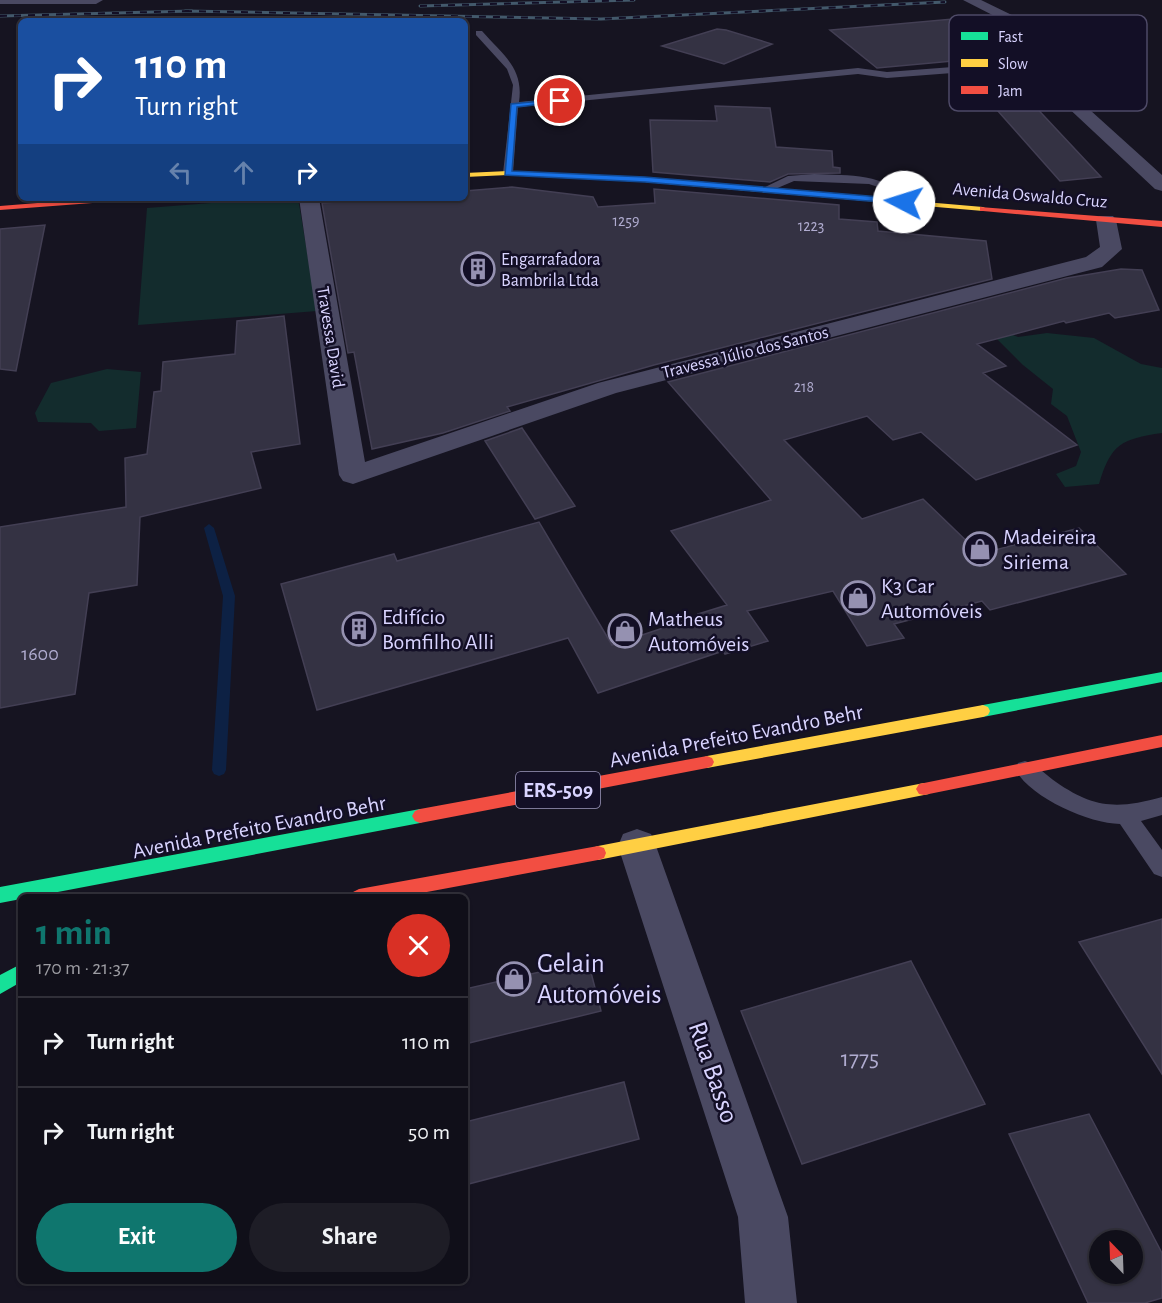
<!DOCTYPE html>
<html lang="en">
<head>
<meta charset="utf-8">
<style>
  body { margin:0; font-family:"Alegreya Sans",sans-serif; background:#1e1d26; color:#f1f3f6; height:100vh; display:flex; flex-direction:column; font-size:22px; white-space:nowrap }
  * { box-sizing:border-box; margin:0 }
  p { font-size:20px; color:#9c9ca2 }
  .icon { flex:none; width:33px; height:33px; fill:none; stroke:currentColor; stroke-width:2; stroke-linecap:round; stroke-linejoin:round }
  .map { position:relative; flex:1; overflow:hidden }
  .details { position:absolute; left:18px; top:894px; width:450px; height:390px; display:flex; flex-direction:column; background:#100f19; border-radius:9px; box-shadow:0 2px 4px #0004,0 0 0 2px #302f38 }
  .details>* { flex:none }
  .hud { position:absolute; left:18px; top:18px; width:450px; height:183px; border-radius:9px; box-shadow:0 2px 4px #0004,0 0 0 2px #302f38; background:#1a4fa0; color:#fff; overflow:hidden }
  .needle { width:39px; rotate:337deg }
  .fabs { position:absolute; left:1089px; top:1230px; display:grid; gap:12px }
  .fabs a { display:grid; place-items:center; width:54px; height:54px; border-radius:50%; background:#100f19; box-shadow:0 2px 4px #0004,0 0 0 2px #302f38; font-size:30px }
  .pin { position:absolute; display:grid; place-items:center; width:51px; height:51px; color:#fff; margin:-26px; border:3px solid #fff; border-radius:50%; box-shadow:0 2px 6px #0007 }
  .me { position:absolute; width:66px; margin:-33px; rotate:275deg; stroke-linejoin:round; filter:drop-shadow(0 0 4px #0008) }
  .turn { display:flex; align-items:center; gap:21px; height:126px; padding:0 18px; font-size:27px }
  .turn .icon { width:78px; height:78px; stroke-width:2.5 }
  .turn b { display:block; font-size:42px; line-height:51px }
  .lanes { display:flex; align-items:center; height:57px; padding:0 18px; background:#0003; justify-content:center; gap:30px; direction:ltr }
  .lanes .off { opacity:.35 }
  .round { display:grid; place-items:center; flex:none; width:63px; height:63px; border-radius:32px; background:#1e1d26 }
  .head { display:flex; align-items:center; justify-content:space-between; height:102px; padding:0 18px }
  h1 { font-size:36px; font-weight:700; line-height:45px; color:#0f766e }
  .action { display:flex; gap:12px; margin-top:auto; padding:12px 18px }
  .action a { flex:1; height:69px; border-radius:36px; background:#0f766e; color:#fff; font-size:24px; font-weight:700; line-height:69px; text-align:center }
  .action a+a { background:#1e1d26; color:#f1f3f6 }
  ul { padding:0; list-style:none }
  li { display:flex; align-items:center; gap:18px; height:90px; padding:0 18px; border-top:2px solid #302f38 }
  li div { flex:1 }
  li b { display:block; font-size:22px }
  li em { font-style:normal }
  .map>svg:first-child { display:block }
</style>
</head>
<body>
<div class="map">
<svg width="1162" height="1303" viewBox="0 0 1162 1303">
  <rect width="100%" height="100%" fill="#161421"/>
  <path fill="#132c2d" d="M 275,198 L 298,198 L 317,311 L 138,325 L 147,208 Z
    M 998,329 L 1018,337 L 1047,333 L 1094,338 L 1141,364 L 1162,368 L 1162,433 C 1121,439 1111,444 1099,484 L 1065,487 L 1056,474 L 1076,466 L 1081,452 L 1067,416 L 1051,404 L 1053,389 L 1023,365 L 994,336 Z
    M 107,369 L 141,372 L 136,428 L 99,431 L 91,423 L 38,422 L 35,413 L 51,383 Z"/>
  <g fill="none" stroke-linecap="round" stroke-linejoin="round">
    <path fill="#0d2144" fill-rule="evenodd" d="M 209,524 L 214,528 L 235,596 L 226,770 L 224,774 L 219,776 L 214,774 L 212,770 L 223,596 L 204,528 Z"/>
  </g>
  <path fill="#343243" stroke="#433f54" stroke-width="1.5" fill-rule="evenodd" d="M 953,19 L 993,62 L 956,64 L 953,61 L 877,68 L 830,30 Z
    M 717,29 L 726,30 L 772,44 L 724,64 L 662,46 Z
    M 1002,71 L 1101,177 L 1060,181 L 965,74 Z
    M 715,106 L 770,108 L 776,147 L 832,151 L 833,167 L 840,168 L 840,173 L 788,174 L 770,182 L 653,172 L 650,120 L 717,121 Z
    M 512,187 L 593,197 L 598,207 L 655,203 L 654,189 L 839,205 L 839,219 L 877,222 L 878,231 L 986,241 L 992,279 L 654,365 L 507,407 L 510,411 L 443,433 L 372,449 L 354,352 L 348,353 L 322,203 L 402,198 L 465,198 L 465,191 Z
    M 45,225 L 16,371 L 0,369 L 0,229 Z
    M 1121,269 L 1142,270 L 1159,310 L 1115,318 L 1109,313 L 1066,323 L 1064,321 L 977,344 L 1006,366 L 983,373 L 1077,445 L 976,480 L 921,432 L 893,440 L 867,416 L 784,440 L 862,519 L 923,499 L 980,554 L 1079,528 L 1126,574 L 990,610 L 982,601 L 894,624 L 904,638 L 867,646 L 833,591 L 747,611 L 768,641 L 725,654 L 723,651 L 598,693 L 568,638 L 317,710 L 281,584 L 394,554 L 397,561 L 539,522 L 612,645 L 699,616 L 698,614 L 727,605 L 671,531 L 771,500 L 668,382 L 1067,278 Z
    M 284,316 L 300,444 L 251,452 L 261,488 L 140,517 L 137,585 L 89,593 L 75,694 L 0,708 L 0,527 L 126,507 L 125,458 L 147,454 L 154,392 L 161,391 L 163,362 L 235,354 L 237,321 Z
    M 522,428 L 575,506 L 535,519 L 485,441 Z
    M 1162,919 L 1162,1074 L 1079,942 Z
    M 588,961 L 601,1011 L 465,1044 L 465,989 Z
    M 911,961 L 985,1104 L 802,1164 L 741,1011 Z
    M 624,1082 L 639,1139 L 465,1185 L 465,1122 Z
    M 1089,1114 L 1162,1253 L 1162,1298 L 1145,1303 L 1088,1303 L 1009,1134 ZM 1100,1240 L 1132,1240 L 1132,1274 L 1100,1274 Z"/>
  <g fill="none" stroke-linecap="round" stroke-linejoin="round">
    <path fill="#4a4962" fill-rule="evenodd" d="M 476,31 L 482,31 C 503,55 524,68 519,102 L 858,68 L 887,72 L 1005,63 L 1042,71 L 1038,74 L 1005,69 L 887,78 L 858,74 L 518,107 L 513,173 L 508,176 L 503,173 L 513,85 L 507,69 L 476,35 Z
      M 1109,36 L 1116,38 L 1084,58 L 1068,63 L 1064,60 Z
      M 814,174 C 850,176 885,172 909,202 L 904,205 L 884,189 L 869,184 L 794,181 L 768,192 L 764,193 L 759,190 L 788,176 Z
      M 1025,761 C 1037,765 1046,775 1056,782 C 1095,809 1118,809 1162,797 L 1162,815 L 1141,821 L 1162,850 L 1162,877 L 1154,874 L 1120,824 C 1089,824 1029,797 1015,769 L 1018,763 Z"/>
    <path fill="#4a4962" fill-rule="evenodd" d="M 0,0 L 103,0 L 96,4 L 0,4 Z
      M 963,0 L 981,0 L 1067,42 L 1079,55 L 1067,67 L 1049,73 L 1162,175 L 1162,191 L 1155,189 L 1032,74 L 1030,71 C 1038,62 1053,63 1062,55 L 1057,48 Z
      M 299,198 L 319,198 L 365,462 L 598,383 L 1086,257 L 1100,247 L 1096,220 L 1099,216 L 1113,216 L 1116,220 L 1122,249 L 1102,267 L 616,393 L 353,484 L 343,481 L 339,475 Z
      M 637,829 L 651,834 L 656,846 L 788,1217 L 797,1303 L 745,1303 L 738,1217 L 618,846 L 623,834 Z"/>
    <path fill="#16e098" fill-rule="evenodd" d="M 1162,672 L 1162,682 L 983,717 L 978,715 L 976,711 L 978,707 L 983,705 Z
      M 420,809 L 425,811 L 428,816 L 425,821 L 420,823 L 0,903 L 0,887 Z
      M 21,964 L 21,982 L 0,994 L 0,975 Z"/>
    <path fill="#ffcf43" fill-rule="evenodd" d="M 508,171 L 645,178 L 983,207 L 987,209 L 983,211 L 645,182 L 508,175 L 465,177 L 465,173 Z
      M 983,705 L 988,707 L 990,711 L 988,715 L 983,717 L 707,768 L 702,766 L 700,762 L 702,758 L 707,756 Z
      M 924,783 L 929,784 L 932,789 L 929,794 L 924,795 L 598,860 L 592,858 L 590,853 L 592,848 L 598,846 Z"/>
    <path fill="#f24e42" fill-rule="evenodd" d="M 100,198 L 136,198 L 132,200 L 0,210 L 0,206 Z
      M 980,207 L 1162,221 L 1162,227 L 983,211 L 980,211 Z
      M 1162,735 L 1162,747 L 924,795 L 919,794 L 916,789 L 919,784 L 924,783 Z
      M 707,756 L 712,758 L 714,762 L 712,766 L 707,768 L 420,823 L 415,821 L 412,816 L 415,811 L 420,809 Z
      M 598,846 L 604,848 L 606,853 L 604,858 L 598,860 L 400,897 L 351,897 L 353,892 L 359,889 Z"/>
    <defs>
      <path id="rail" d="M 420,6 L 634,0
        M 185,11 L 601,19 L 945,2
        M 0,16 L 192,11"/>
    </defs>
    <use href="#rail" stroke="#43596b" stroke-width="3"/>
    <use href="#rail" stroke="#130f26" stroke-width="2" stroke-dasharray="7" stroke-linecap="butt"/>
  </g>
  <path fill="#1a73e8" stroke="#114b97" stroke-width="1.5" d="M 560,99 L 562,102 L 517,107 L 512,171 L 645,177 L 904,199 L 908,202 L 904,204 L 645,182 L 505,175 L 511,104 Z"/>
  <defs>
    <symbol id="building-ring" viewBox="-11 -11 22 22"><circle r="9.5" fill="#130f26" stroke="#9591b1" stroke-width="1.5"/><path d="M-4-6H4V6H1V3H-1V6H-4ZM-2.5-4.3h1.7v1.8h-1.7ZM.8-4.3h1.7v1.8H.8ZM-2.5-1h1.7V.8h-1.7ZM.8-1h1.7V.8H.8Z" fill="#9591b1"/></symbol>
    <symbol id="shop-ring" viewBox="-11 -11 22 22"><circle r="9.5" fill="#130f26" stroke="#9591b1" stroke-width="1.5"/><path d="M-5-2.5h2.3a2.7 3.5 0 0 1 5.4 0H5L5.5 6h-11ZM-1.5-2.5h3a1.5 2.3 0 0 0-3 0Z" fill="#9591b1"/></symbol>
  </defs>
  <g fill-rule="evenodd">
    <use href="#building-ring" x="459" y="250" width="38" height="38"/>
    <use href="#shop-ring" x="961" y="530" width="38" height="38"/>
    <use href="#shop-ring" x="839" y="579" width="38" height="38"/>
    <use href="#building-ring" x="340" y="610" width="38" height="38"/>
    <use href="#shop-ring" x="606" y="612" width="38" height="38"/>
    <use href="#shop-ring" x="495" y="960" width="38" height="38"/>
  </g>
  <g text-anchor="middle" stroke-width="5" stroke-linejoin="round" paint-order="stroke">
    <g font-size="16" fill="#b0acd0">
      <text x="626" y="226">1259</text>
      <text x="811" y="231">1223</text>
      <text x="804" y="392">218</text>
    </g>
    <g font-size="18" fill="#d9d4ff" stroke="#130f26">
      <text transform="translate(1030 195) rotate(5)" y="6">Avenida Oswaldo Cruz</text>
      <text transform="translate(331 337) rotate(81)" y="6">Travessa David</text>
      <text transform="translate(745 352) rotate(-14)" y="6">Travessa Júlio dos Santos</text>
    </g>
    <g font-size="18" fill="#d9d4ff" stroke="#130f26" text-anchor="start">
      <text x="501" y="265">Engarrafadora<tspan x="501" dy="21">Bambrila Ltda</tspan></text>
    </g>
    <g font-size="20" fill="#b0acd0">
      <text x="40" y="660">1600</text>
    </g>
    <rect fill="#130f26" stroke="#9e99be" stroke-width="1.5" x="516" y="772" width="84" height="36" rx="4.5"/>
    <g font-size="21" font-weight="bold" fill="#d9d4ff">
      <text x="558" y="797">ERS-509</text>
    </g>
    <g font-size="22" fill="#d9d4ff" stroke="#130f26" text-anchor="start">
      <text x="1003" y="544">Madeireira<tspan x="1003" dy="25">Siriema</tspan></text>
      <text x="881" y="593">K3 Car<tspan x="881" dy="25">Automóveis</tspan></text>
      <text x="382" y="624">Edifício<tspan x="382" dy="25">Bomfilho Alli</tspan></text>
      <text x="648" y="626">Matheus<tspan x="648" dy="25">Automóveis</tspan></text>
    </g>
    <g font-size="22" fill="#d9d4ff" stroke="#130f26">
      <text transform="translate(736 735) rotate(-11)" y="8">Avenida Prefeito Evandro Behr</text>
      <text transform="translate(259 826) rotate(-11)" y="8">Avenida Prefeito Evandro Behr</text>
    </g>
    <g font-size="24" fill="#b0acd0">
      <text x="860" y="1066">1775</text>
    </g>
    <g font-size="27" fill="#d9d4ff" stroke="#130f26" text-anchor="start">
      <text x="537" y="972">Gelain<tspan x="537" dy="31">Automóveis</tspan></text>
    </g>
    <g font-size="27" fill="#d9d4ff" stroke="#130f26">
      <text transform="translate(714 1072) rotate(71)" y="9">Rua Basso</text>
    </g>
  </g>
  <rect x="949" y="15" width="198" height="96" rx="9" fill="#130f26" stroke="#4e4a67" stroke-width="1.5"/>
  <rect x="961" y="32" width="27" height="8" fill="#16e098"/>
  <rect x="961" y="59" width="27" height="8" fill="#ffcf43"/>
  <rect x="961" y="86" width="27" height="8" fill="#f24e42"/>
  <g font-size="16" fill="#d9d4ff">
    <text x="998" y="42">Fast</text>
    <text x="998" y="69">Slow</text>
    <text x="998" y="96">Jam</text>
  </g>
</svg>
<div class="fabs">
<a><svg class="needle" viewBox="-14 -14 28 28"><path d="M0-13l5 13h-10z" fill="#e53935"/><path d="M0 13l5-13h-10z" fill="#9c9ca2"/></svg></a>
</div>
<div class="pin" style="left:560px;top:101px;background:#d93025"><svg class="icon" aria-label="arrive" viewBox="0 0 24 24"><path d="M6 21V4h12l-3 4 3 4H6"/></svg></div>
<svg class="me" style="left:904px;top:202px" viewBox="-20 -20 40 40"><circle r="19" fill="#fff"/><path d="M0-13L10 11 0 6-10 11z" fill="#1a73e8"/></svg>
<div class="hud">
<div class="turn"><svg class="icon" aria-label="right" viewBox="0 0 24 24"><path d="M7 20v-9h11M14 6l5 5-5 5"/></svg><div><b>110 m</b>Turn right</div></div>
<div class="lanes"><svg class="icon off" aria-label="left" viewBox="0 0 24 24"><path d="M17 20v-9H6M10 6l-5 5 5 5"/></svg><svg class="icon off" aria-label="ahead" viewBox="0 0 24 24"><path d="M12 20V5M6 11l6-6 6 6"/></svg><svg class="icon" aria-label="right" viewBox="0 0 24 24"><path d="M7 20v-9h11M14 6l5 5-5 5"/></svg></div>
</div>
<section class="details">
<div class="head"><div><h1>1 min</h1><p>170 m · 21:37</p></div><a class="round" style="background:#d93025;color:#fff"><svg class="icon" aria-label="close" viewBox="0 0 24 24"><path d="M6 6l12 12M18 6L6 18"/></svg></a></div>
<ul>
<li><svg class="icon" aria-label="right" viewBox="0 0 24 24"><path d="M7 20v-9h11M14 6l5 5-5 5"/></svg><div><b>Turn right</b></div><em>110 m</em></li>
<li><svg class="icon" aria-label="right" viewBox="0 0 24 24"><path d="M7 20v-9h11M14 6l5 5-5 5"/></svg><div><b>Turn right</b></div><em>50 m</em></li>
</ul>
<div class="action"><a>Exit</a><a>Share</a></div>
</section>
</div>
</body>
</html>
